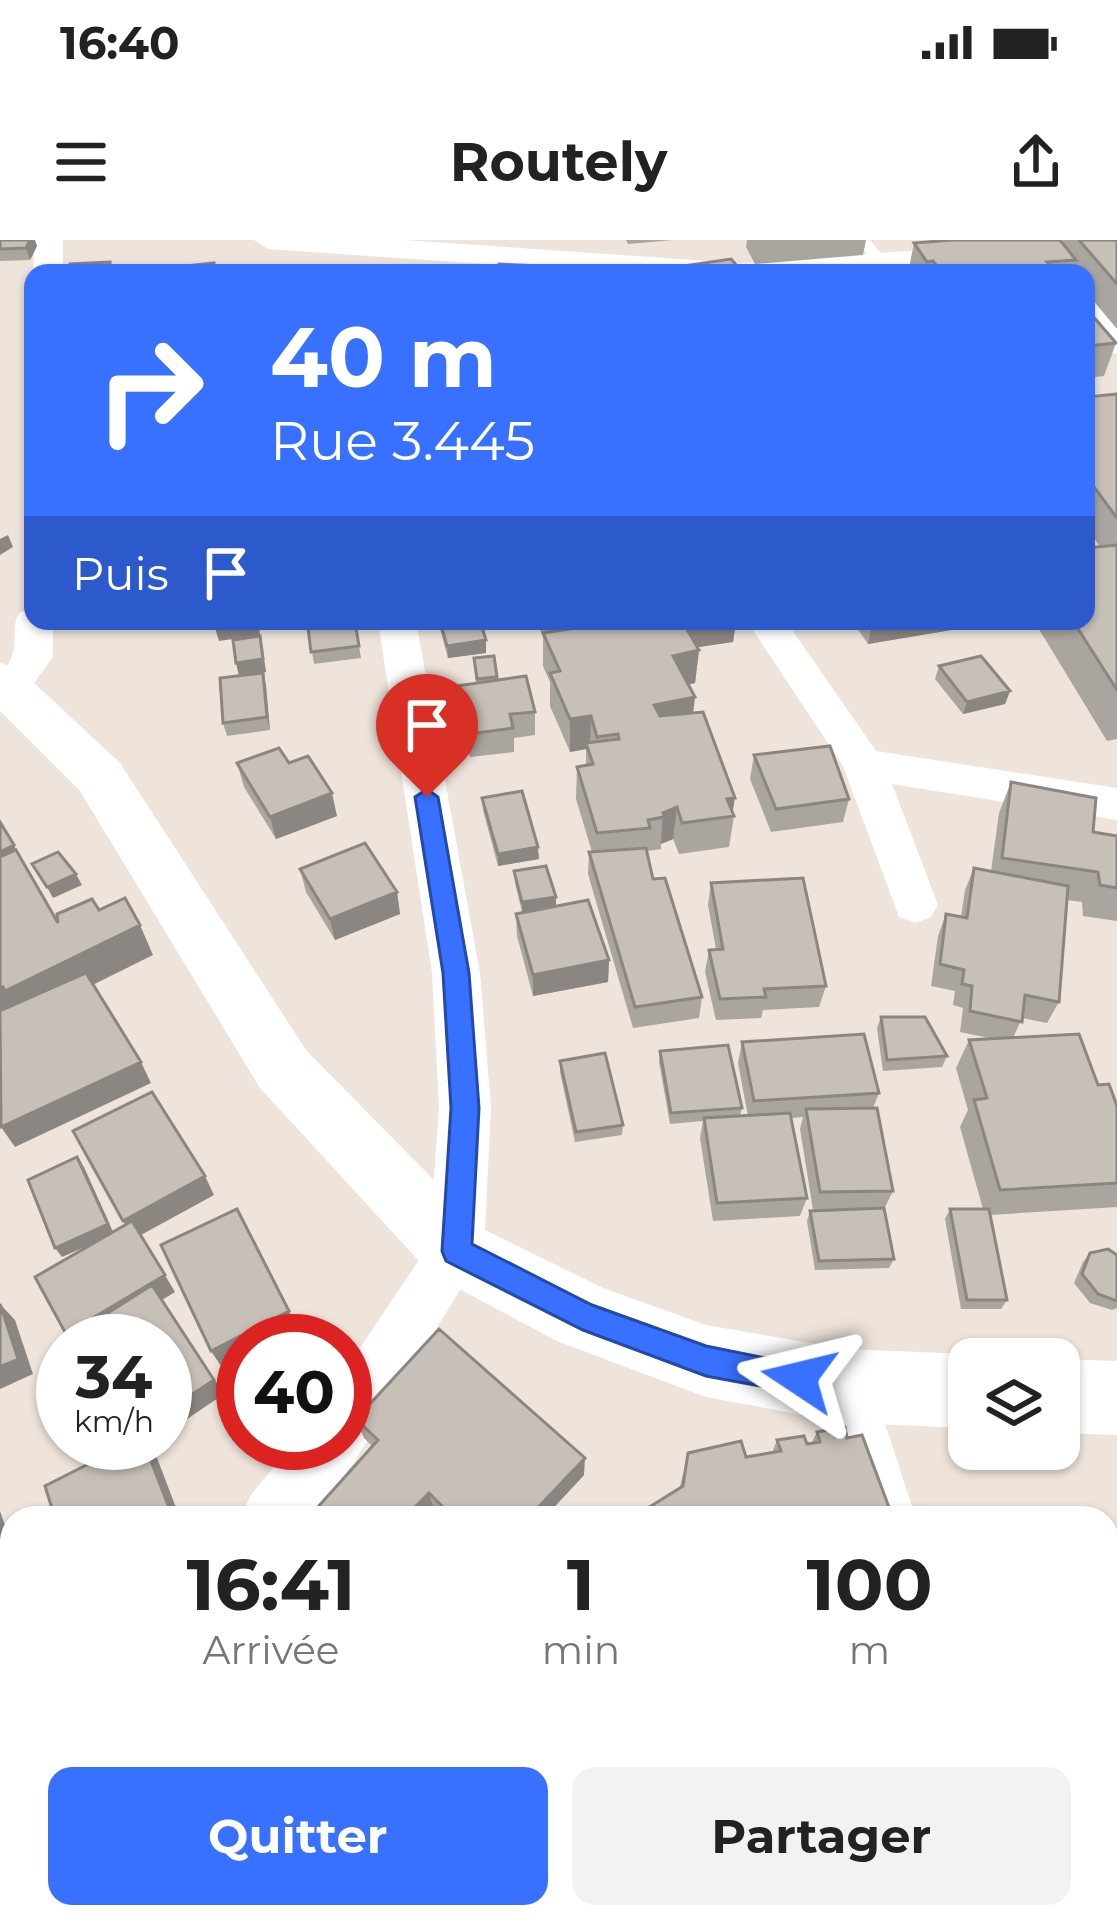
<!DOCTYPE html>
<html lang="fr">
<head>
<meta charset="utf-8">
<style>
  body { margin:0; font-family:Montserrat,sans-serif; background:#f2f2f2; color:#222; height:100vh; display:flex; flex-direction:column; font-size:45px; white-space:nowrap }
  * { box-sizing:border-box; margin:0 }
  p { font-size:39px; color:#767676 }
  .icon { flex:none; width:66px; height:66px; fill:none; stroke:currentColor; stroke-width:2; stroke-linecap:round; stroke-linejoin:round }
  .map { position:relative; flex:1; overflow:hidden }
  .drawer { position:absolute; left:0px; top:1266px; width:1119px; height:423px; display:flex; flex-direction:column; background:#fff; border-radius:36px 36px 0 0; box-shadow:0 3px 9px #0004 }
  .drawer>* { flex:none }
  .banner { position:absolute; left:24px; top:24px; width:1071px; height:366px; border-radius:24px; box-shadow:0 3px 9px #0004; background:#3871ff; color:#fff; overflow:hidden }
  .controls { position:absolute; left:948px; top:1098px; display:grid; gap:24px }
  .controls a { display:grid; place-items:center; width:132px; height:132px; border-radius:24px; background:#fff; box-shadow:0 3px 9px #0004; font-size:60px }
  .speed { position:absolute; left:36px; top:1074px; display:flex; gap:24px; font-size:60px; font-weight:700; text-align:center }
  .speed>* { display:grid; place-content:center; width:156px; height:156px; border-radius:50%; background:#fff; box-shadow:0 3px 9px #0004; line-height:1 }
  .speed small { font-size:30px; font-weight:400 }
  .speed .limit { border:18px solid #d22; background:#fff; color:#111 }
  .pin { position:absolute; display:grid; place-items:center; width:102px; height:102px; color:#fff; margin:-123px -51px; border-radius:50% 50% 50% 0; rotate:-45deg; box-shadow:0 0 12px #0007 }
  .pin .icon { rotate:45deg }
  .me { position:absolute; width:132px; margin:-66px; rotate:280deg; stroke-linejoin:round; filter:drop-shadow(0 0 9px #0008) }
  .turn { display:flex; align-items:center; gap:42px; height:252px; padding:0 48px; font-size:54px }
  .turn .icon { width:156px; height:156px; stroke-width:2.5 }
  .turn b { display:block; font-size:84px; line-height:102px }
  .then { display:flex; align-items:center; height:114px; padding:0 48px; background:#0003; gap:24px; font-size:45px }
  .eta { display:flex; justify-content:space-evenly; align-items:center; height:204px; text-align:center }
  .eta b { font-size:72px; font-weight:700; line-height:84px }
  .action { display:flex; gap:24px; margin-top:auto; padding:24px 48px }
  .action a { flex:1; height:138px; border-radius:24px; background:#3871ff; color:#fff; font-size:48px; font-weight:700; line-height:138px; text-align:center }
  .action a+a { background:#f2f2f2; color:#222 }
  .status { display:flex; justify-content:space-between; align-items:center; height:84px; padding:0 60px; background:#fff; direction:ltr }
  .status svg { height:33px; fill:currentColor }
  header { display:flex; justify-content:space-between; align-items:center; height:156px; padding:0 48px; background:#fff; font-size:54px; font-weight:700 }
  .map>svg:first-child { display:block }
</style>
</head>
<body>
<div class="status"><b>16:40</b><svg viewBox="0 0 49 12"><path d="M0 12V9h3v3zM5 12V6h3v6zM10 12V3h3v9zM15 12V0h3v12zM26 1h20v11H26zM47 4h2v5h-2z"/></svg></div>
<header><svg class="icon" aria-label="menu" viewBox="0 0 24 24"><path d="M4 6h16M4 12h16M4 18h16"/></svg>Routely<svg class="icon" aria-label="share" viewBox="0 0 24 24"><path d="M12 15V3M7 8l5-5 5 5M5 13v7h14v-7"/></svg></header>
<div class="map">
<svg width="1117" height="1687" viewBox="0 0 1117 1687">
  <rect width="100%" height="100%" fill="#eee4dc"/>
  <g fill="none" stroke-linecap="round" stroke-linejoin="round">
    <path fill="#fff" fill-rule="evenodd" d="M 856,0 L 870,0 L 888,22 L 886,25 L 876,25 Z"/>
    <path fill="#fff" fill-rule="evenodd" d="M 35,0 L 63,0 L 63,33 L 33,33 Z
      M 254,0 L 404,0 L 738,23 L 1004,4 L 1041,10 L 1073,33 C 1046,33 1029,25 1004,22 L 847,33 L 614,33 L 268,9 Z
      M 1086,59 L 1097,62 L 1117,85 L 1117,114 C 1090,108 1086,83 1086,59 Z
      M 33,369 L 33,381 L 53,381 L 53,417 L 23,458 L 0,459 C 0,427 7,434 13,412 C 17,397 11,386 20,372 Z
      M 378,381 L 416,381 L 480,733 L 491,868 L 484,1011 L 353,1224 L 311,1278 L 241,1278 L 250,1256 L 293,1203 L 345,1203 L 345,1130 L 429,1005 L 439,868 L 432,733 Z
      M 747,381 L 786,381 L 876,511 L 1117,548 L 1117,580 L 892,544 L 938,665 L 931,677 L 915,683 L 899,677 L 843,526 Z
      M 845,1117 L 866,1126 L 916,1278 L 854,1278 L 816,1146 L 824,1126 Z
      M 957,1677 L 1029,1677 L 1033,1687 L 959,1687 Z"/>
    <path fill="#fff" fill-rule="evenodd" d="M 0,423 L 18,428 L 120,523 L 306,810 L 481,988 L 603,1048 L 706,1085 L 845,1109 L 969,1114 L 982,1119 L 969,1119 L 969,1188 L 845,1183 L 706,1157 L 557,1101 L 431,1034 L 260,848 L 80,551 L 0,471 Z
      M 1058,1119 L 1059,1119 L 1117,1121 L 1117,1195 L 1059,1193 Z"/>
  </g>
  <path fill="#aaa59e" d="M 0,0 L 37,6 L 30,20 L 0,21 Z
    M 626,0 L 673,0 L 628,4 Z
    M 747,0 L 866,0 L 863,15 L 755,24 L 746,7 Z
    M 1063,0 L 1117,0 L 1117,89 L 1086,52 L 1086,33 L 908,33 L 914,3 L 1062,3 Z
    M 1086,68 L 1116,103 L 1104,136 L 1086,138 Z
    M 1117,154 L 1117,499 L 1107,501 L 1034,381 L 1086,381 L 1100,307 L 1086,286 L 1086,157 Z
    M 438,381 L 480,381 L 486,400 L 486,413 L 448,418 Z
    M 537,381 L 603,381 L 603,384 L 607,383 L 606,381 L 736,381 L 733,402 L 697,407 L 699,410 L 695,443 L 688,444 L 695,457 L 693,473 L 734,576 L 729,607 L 679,614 L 673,599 L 661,604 L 661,609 L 648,611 L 653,639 L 702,757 L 699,778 L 633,788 L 588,634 L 589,612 L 592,612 L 576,559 L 577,527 L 586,525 L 586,509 L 570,512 L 550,466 L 550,442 L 543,426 L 543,397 Z
    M 852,381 L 982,381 L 981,385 L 868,404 Z
    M 355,382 L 361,418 L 314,424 L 308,388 Z
    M 263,409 L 266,432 L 243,435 L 263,433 L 270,490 L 227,496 L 223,483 L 239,436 Z
    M 494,416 L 497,440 L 535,472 L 535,495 L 514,498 L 514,512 L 470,517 L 459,469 L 457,446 L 476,443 L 474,418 Z
    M 939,426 L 1010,451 L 1005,464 L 963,474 L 935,439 Z
    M 754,515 L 849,559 L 843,582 L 771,592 L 750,539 Z
    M 237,523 L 289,523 L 337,576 L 276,599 L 244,547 Z
    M 1011,542 L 1093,592 L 1117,596 L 1117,681 L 1083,676 L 1082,662 L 1067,660 L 1059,762 L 1047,783 L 1022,778 L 1013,798 L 1098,845 L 1117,866 L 1117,967 L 990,975 L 1007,1060 L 1001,1069 L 961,1069 L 945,979 L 950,969 L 983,969 L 960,887 L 968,870 L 956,828 L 969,800 L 994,799 L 960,792 L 963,768 L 953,765 L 955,751 L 931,746 L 938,696 L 946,674 L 961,677 L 965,650 L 974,628 L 991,631 L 999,573 Z
    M 482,558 L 539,619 L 498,626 L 483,570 Z
    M 300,629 L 397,652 L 400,674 L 335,700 L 306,652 Z
    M 514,631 L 556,657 L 556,666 L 609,720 L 608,742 L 533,756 L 517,696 L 516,674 L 522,672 L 515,643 Z
    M 711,643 L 826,746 L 819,767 L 763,770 L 761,778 L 716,780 L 705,732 L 709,710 L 716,709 L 708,665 Z
    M 881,777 L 947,816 L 942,827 L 883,831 L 877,788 Z
    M 742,802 L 879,853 L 873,868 L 893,951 L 884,969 L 894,1019 L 889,1028 L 815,1030 L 807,981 L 810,971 L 869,969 L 813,970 L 800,889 L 803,877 L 791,878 L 807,958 L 800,976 L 713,981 L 700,898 L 703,881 L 670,884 L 659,822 L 660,811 L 742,868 L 740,876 L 748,876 L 738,823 Z
    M 560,821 L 623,885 L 622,895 L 575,902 L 560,832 Z
    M 1090,1013 L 1117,1015 L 1117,1068 L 1112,1070 L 1090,1063 L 1074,1043 L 1083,1022 Z
    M 356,1179 L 584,1235 L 544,1278 L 443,1278 L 364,1198 Z
    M 817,1192 L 847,1198 L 680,1247 L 688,1213 L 746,1217 L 772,1213 L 777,1200 L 811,1204 Z
    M 706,1677 L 979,1677 L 981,1687 L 707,1687 Z
    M 1000,1677 L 1107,1677 L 1117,1687 L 1003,1687 Z"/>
  <path fill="#8b8681" d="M 30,0 L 35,0 L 37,6 L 30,20 L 26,8 Z
    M 8,295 L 13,307 L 0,315 L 0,299 Z
    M 72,381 L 113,381 L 74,387 Z
    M 259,381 L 260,395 L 219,401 L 215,388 Z
    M 556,381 L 603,381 L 602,406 L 550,408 L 549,382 Z
    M 716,381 L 736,381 L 733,402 L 679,410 L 682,386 Z
    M 873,381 L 982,381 L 981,385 L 868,404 Z
    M 260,396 L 266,432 L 239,436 L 236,423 Z
    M 486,400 L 486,413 L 448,418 L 447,406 Z
    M 699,410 L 695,443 L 670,448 L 673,416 Z
    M 263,433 L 266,445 L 270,490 L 267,477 Z
    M 1010,451 L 1005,464 L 963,474 L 967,462 Z
    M 695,457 L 691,489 L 651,498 L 654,465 Z
    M 591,476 L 590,508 L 586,503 L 586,509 L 570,512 L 570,479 Z
    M 332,553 L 337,576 L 276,599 L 270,577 Z
    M 735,558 L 732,576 L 727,559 Z
    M 677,567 L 673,599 L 661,604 L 663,573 Z
    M 14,605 L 25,628 L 0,640 L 0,612 Z
    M 538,607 L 539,619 L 498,626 L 498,614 Z
    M 76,634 L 82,645 L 53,658 L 47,647 Z
    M 397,652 L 400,674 L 335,700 L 330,679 Z
    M 556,657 L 556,668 L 522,674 L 522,662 Z
    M 140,685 L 153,715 L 22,780 L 0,789 L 0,749 Z
    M 609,720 L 608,742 L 533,756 L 533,735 Z
    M 141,822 L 151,843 L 15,907 L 1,887 Z
    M 77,917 L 84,927 L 114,994 L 62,1017 L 55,1008 Z
    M 205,936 L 214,955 L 141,995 L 175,1052 L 162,1060 L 224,1154 L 165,1194 L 165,1172 L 94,1101 L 72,1101 L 66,1094 L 134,998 L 123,981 Z
    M 0,1064 L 15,1080 L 33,1134 L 0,1149 Z
    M 289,1071 L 297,1087 L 269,1101 L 243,1101 L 243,1114 L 221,1126 L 211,1111 Z
    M 144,1203 L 147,1203 L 154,1210 L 180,1278 L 173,1278 Z
    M 585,1218 L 584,1235 L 544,1278 L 528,1278 Z
    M 429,1253 L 434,1269 L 425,1278 L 404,1278 Z
    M 0,1271 L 8,1294 L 0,1298 Z
    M 12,1446 L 12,1459 L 5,1462 L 0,1461 L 0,1450 Z
    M 12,1573 L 12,1585 L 0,1589 L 0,1577 Z
    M 0,1625 L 6,1687 L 0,1687 Z
    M 365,1677 L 372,1677 L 375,1687 L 368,1687 Z"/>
  <path fill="#c6c0b8" stroke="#8b8681" stroke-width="3" d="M 0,0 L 30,0 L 26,8 L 0,9 Z
    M 952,0 L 1060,0 L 1076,20 L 1047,22 L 1057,33 L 942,33 L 933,21 L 927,22 L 914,3 Z
    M 1079,0 L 1117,0 L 1117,44 Z
    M 731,19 L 743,33 L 642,32 Z
    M 110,22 L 110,31 L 137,29 L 137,33 L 56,33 L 56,30 L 69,29 L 70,24 Z
    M 214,23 L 215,33 L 166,33 L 166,28 Z
    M 499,24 L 584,28 L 583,33 L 497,33 Z
    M 1086,68 L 1116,103 L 1086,106 Z
    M 1117,154 L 1117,278 L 1086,236 L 1086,157 Z
    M 1117,305 L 1117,450 L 1073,381 L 1086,381 L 1086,308 Z
    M 215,381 L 257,381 L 257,383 L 215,388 Z
    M 440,381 L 480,381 L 486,400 L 447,406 Z
    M 623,381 L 682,381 L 699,410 L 673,416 L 695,457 L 654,465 L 660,476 L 703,472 L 735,558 L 727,559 L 734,576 L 682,583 L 677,567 L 663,573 L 664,577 L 648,580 L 650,588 L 597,593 L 577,527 L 593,524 L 586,503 L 619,499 L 618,494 L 597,497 L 591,476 L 570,479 L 550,433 L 560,431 L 543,393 Z
    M 682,381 L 716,381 L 685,385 Z
    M 355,382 L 359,406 L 311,412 L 308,388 Z
    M 260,396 L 263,419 L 236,423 L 233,400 Z
    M 494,416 L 497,437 L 477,439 L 474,418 Z
    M 981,416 L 1010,451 L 967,462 L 939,426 Z
    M 263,433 L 267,477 L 223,483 L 220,438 Z
    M 526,436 L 535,472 L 510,474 L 513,488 L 469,494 L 457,446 Z
    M 830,506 L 849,559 L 776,569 L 754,515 Z
    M 279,508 L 289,523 L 308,516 L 332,553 L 270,577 L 237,523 Z
    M 1011,542 L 1096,558 L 1093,592 L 1117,596 L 1117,648 L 1100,645 L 1098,632 L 1002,618 Z
    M 522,551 L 538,607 L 498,614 L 482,558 Z
    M 0,582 L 14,605 L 0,612 Z
    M 365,603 L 397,652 L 330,679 L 300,629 Z
    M 646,608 L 653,639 L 665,638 L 702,757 L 635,767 L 589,612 Z
    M 16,610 L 58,683 L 57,674 L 92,659 L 99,670 L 125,658 L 140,685 L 5,751 L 3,747 L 0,749 L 0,617 Z
    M 58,612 L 76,634 L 47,647 L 32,624 Z
    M 546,626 L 556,657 L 522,662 L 514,631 Z
    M 974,628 L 1068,646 L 1059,762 L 1025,755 L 1022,782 L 970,771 L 972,746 L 962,744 L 964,730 L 940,724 L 946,674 L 967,678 Z
    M 803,638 L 826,746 L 764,749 L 766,757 L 720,759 L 709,710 L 723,709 L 711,643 Z
    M 588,660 L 609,720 L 533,735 L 516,674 Z
    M 86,733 L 141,822 L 1,887 L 0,771 Z
    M 881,777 L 925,777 L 947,816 L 887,820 Z
    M 864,794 L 879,853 L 754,861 L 742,802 Z
    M 1079,794 L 1098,845 L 1109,844 L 1117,866 L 1117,943 L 1000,950 L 974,860 L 987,858 L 969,800 Z
    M 728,805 L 742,868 L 671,873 L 660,811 Z
    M 605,813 L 623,885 L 576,892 L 560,821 Z
    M 152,852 L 205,936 L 123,981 L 73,891 Z
    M 877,868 L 893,951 L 820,952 L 806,869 Z
    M 790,873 L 807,958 L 717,963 L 704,878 Z
    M 77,917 L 108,984 L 55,1008 L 28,940 Z
    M 884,968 L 894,1019 L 819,1021 L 810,971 Z
    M 237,969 L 289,1071 L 211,1111 L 161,1005 Z
    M 950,969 L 989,969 L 1007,1060 L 967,1060 Z
    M 132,981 L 165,1035 L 66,1094 L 35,1037 Z
    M 1108,1009 L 1117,1015 L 1117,1061 L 1098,1054 L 1082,1034 L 1090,1013 Z
    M 152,1045 L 214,1140 L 165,1172 L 165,1101 L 88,1101 L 81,1090 Z
    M 0,1064 L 18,1119 L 0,1127 Z
    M 439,1089 L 585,1218 L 528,1278 L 454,1278 L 429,1253 L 404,1278 L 308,1278 L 378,1200 L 356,1179 Z
    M 845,1187 L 847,1198 L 862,1195 L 893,1278 L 632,1278 L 683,1246 L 688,1213 L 741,1201 L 746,1217 L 781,1211 L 777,1200 L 804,1196 L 807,1204 L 820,1202 L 817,1192 Z
    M 130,1203 L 144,1203 L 173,1278 L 55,1278 L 45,1246 Z
    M 12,1319 L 12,1446 L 0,1450 L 0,1323 Z
    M 1117,1350 L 1117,1687 L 1029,1687 L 1025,1677 L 1107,1677 L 1107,1353 Z
    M 12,1477 L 12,1573 L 0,1577 L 0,1482 Z
    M 234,1677 L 365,1677 L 368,1687 L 216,1687 Z
    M 433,1677 L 657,1677 L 658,1679 L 641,1687 L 436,1687 Z
    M 715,1677 L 979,1677 L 981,1687 L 716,1687 Z"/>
  <path fill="#3871ff" stroke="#2449a6" stroke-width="3" d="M 427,549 L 438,557 L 469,733 L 479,868 L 472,1004 L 592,1065 L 706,1106 L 810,1127 L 814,1138 L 810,1148 L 799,1153 L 706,1136 L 583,1090 L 446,1021 L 442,1011 L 451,868 L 443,733 L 415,557 Z"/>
</svg>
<div class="controls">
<a><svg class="icon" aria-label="layers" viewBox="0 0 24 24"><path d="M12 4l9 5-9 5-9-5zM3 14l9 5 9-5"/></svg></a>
</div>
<div class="speed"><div>34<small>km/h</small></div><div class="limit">40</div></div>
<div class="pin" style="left:427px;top:557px;background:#d93025"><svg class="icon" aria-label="arrive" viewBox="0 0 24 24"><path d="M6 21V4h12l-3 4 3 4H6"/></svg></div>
<svg class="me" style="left:799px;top:1138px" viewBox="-20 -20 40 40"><path d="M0-17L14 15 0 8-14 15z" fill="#3871ff" stroke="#fff" stroke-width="4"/></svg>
<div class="banner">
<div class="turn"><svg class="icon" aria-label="right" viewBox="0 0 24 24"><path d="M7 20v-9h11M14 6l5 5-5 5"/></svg><div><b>40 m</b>Rue 3.445</div></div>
<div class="then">Puis<svg class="icon" aria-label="arrive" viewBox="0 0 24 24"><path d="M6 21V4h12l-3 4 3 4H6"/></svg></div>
</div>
<section class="drawer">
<div class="eta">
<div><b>16:41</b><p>Arrivée</p></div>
<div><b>1</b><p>min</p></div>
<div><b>100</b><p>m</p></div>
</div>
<div class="action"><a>Quitter</a><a>Partager</a></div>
</section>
</div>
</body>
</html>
